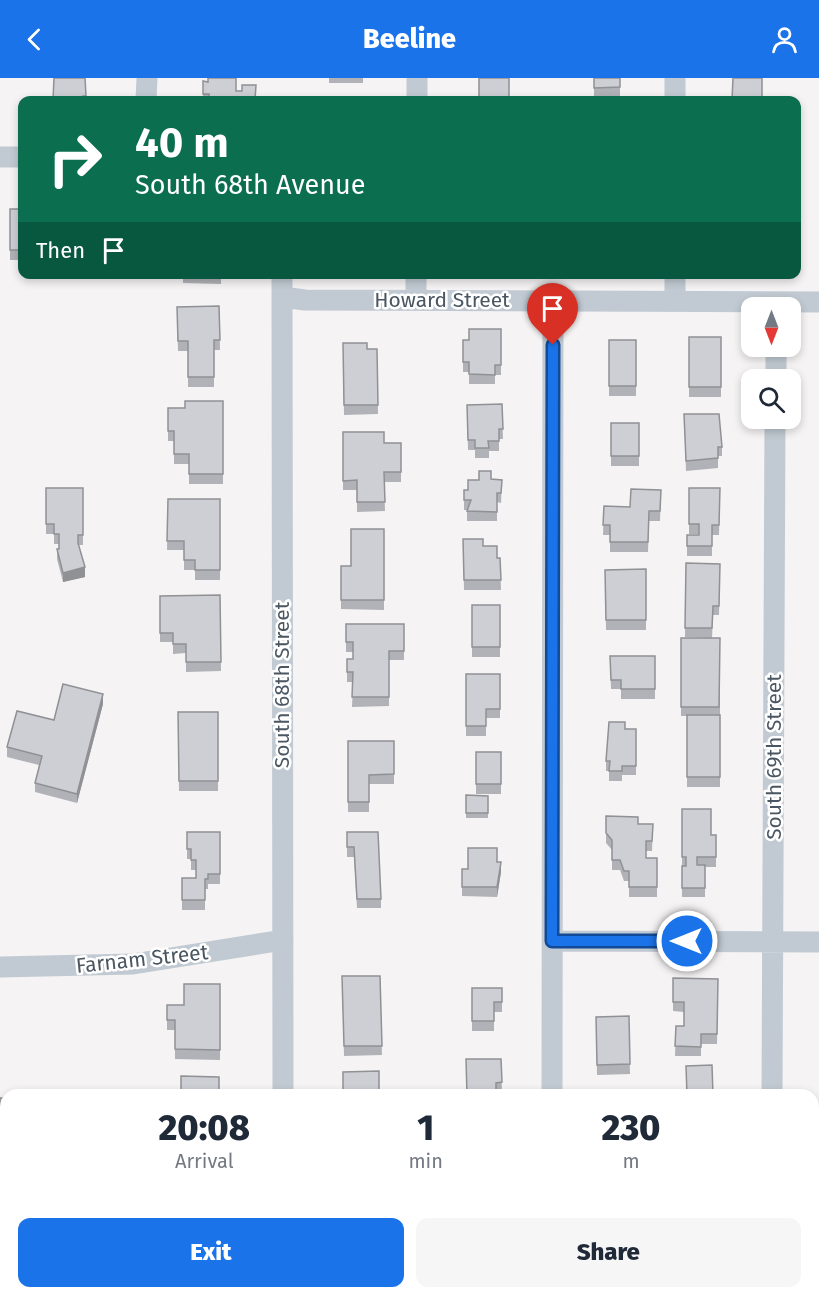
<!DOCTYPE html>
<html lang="en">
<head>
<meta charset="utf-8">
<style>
  body { margin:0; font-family:"Fira Sans",sans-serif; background:#f6f6f7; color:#1f2937; height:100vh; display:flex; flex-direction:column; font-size:22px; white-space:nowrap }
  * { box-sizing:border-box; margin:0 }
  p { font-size:20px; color:#747a83 }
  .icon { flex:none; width:33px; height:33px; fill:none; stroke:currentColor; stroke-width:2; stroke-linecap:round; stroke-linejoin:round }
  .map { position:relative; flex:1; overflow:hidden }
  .panel { position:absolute; left:0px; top:1011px; width:819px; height:210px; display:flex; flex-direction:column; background:#fff; border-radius:18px 18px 0 0; box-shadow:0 3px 9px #0003 }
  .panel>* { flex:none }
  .hud { position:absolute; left:18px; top:18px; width:783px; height:183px; border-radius:12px; box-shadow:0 3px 9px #0003; background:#0b6e4f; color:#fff; overflow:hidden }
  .needle { width:39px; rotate:180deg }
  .fabs { position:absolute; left:741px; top:219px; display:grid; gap:12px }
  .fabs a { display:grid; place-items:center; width:60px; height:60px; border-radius:12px; background:#fff; box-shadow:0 3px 9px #0003; font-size:30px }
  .pin { position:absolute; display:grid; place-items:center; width:51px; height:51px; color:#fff; margin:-62px -26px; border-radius:50% 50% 50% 0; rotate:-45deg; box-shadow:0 0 6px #0007 }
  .pin .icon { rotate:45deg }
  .me { position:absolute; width:66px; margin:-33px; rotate:270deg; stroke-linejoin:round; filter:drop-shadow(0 0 4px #0008) }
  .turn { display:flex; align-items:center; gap:21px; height:126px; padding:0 18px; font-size:27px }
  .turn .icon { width:78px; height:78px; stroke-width:2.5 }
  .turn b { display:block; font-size:42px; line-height:51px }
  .then { display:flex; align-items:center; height:57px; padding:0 18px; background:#0003; gap:12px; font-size:22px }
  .eta { display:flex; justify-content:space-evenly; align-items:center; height:102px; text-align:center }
  .eta b { font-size:36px; font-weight:800; line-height:42px }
  .primary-button { display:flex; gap:12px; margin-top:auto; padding:12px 18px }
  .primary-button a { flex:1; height:69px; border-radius:12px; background:#1a73e8; color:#fff; font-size:24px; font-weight:800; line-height:69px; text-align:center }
  .primary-button a+a { background:#f6f6f7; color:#1f2937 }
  header { display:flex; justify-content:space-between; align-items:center; height:78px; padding:0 18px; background:#1a73e8; color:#fff; font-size:27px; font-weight:800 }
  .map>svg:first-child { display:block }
</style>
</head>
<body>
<header><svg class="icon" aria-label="back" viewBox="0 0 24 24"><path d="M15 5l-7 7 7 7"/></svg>Beeline<svg class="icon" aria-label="person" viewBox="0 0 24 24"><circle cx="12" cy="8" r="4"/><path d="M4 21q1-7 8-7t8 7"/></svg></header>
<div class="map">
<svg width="819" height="1221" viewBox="0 0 819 1221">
  <rect width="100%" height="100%" fill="#f5f3f3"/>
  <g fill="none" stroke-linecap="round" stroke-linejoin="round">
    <path stroke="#c1cad2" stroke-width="21" d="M 146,22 L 147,0
      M 417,22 L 417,0
      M 675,22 L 675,0
      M 0,79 L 22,79
      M 282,196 L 283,1017
      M 675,196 L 675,222
      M 282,219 L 305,222 L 819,224
      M 416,222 L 416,196
      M 776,302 L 776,268
      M 552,863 L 819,864
      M 0,889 L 133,886 L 283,862
      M 552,1017 L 553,223
      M 772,1017 L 775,340
      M 283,1215 L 283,1221
      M 553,1215 L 553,1221
      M 770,1221 L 770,1215"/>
  </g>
  <path fill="#b0b2b7" d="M 329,0 L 363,0 L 363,5 L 329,5 Z
    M 594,0 L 620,0 L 620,19 L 594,20 Z
    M 203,3 L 236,13 L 256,22 L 203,22 Z
    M 10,131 L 22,131 L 22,182 L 10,182 Z
    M 183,196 L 221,196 L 221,206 L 183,205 Z
    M 219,228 L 220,272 L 214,272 L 214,309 L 188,309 L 188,273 L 178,273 L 177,229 Z
    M 501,251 L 501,297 L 495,297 L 495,306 L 469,306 L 469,294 L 463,294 L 463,262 L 469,262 Z
    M 689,259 L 721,259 L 721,319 L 689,319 Z
    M 609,262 L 636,262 L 636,318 L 609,318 Z
    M 343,265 L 367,271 L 377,271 L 378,336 L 344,337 Z
    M 223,323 L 223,406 L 189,406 L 189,386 L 174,386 L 174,363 L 168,363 L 168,330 L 185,330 Z
    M 502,326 L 503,361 L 499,361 L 499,373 L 489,373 L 489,380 L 475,380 L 475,372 L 468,372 L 467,327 Z
    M 684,336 L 722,369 L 722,378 L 718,378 L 718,390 L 686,393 Z
    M 611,345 L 639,345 L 639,388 L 611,388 Z
    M 343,354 L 384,365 L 401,365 L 401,404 L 384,404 L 385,433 L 357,434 L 357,412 L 343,412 Z
    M 491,401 L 502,402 L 501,425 L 497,424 L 497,443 L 467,443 L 467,432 L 464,432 L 464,412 L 468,412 Z
    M 46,410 L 83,410 L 83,467 L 78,467 L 85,499 L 63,504 L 57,481 L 57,471 L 59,471 L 59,466 L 54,466 L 54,456 L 46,456 Z
    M 689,410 L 720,410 L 719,457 L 712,457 L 712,478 L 687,478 L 687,457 L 699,457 L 699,456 L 689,456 Z
    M 661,412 L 660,443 L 649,443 L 648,474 L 610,474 L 610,457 L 603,457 L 604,428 L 630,429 Z
    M 168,421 L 220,421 L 220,502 L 195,502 L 195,492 L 184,492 L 184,472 L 167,472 Z
    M 384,451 L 384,532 L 341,531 L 341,488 L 351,488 Z
    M 463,461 L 483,468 L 497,480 L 500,480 L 501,512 L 464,512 Z
    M 686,485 L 720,486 L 719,537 L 713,537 L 712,560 L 685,559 Z
    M 646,491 L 646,552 L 606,552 L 605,492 Z
    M 220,517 L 221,593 L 186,594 L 186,575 L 173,576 L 173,564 L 160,564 L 160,518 Z
    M 472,527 L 500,527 L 500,579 L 472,579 Z
    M 346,546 L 404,546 L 404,582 L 389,582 L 389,628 L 352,629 L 353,604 L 347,604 L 347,581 L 353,581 L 353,574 L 346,574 Z
    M 681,560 L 720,560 L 720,709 L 687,709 L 687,638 L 681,638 Z
    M 610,578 L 655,578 L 655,621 L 621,621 L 621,611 L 611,611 Z
    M 466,596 L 500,596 L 500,640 L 486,640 L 486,658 L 466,658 Z
    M 103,626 L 77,725 L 35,714 L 35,705 L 39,687 L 7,679 L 7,669 L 54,642 Z
    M 178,634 L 218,634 L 218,713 L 179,713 Z
    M 625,651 L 636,651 L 636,697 L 622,697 L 622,703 L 609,703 L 609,693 L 606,693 L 606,683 Z
    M 348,663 L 394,663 L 394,706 L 369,706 L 369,734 L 348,734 Z
    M 476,674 L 501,674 L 501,716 L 476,716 Z
    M 466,717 L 488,718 L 488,740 L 466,740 Z
    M 682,731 L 711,757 L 716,757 L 716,789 L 705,789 L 705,819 L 682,819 Z
    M 606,738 L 638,746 L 653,746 L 652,773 L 646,773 L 646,780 L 657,780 L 657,819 L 629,819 L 629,803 L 624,803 L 620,792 L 612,792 L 612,772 L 606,765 Z
    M 187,754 L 220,754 L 220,806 L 208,806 L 208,811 L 205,811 L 205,832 L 182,832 L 182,800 L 196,800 L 196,792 L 191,792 L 191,781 L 187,781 Z
    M 347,754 L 381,821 L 381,830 L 357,830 L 354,779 L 347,779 Z
    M 462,791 L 501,794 L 497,819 L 462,818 Z
    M 342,898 L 380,898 L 382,977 L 344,978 Z
    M 673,900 L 718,901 L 717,966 L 701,966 L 701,978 L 675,978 L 676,948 L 684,948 L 684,934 L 673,933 Z
    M 220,906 L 220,982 L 175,981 L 175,952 L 167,952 L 167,927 L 184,927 Z
    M 472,910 L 502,910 L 502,934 L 494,934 L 494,953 L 472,953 Z
    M 629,938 L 630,996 L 597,997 L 596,939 Z
    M 501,981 L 502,1014 L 467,1017 Z
    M 0,1020 L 6,1020 L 6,1103 L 5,1103 L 5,1078 L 0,1078 Z
    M 6,1129 L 6,1155 L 2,1154 L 2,1144 Z
    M 6,1159 L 6,1176 L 4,1175 L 4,1166 Z
    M 346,1215 L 388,1221 L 346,1221 Z
    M 452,1215 L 501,1215 L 501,1221 L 452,1221 Z"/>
  <path fill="#909195" d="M 85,489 L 85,499 L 63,504 L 63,495 Z
    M 103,616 L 103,626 L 77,725 L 77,716 Z
    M 501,784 L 501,794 L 497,819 L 497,809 Z"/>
  <path fill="#cdcfd5" stroke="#909195" stroke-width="1.5" d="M 54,0 L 85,0 L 86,18 L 83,18 L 83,22 L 53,22 Z
    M 208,0 L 236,0 L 236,13 L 242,13 L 242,7 L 256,7 L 255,22 L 209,22 L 209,16 L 203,16 L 203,3 L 208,4 Z
    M 479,0 L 509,0 L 509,22 L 479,22 Z
    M 594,0 L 620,0 L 620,9 L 594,10 Z
    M 733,0 L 762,0 L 762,22 L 732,22 Z
    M 360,20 L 360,22 L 328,22 L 328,21 Z
    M 10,131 L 22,131 L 22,172 L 10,172 Z
    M 219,228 L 220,262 L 214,262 L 214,299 L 188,299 L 188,263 L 178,263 L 177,229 Z
    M 469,251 L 501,251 L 501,287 L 495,287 L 495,297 L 469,296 L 469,284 L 463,284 L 463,262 L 469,262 Z
    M 689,259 L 721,259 L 721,309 L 689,309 Z
    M 609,262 L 636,262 L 636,308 L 609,308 Z
    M 343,265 L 367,265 L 367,271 L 377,271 L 378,327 L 344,327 Z
    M 185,323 L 223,323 L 223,396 L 189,396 L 189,376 L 174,376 L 174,353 L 168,353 L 168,330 L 185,330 Z
    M 502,326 L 503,351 L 499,351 L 499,363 L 488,363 L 489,370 L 475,370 L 475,362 L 468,362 L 467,327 Z
    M 684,336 L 719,336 L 722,369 L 718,369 L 718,380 L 686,383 Z
    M 611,345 L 639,345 L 639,378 L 611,378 Z
    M 343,354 L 384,354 L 384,365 L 401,365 L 401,394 L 384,394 L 385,424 L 357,424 L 357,402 L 343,403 Z
    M 479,393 L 491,393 L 491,401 L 502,402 L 501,415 L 497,415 L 497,434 L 467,433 L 471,422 L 464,422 L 464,412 L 468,412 L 468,402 L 479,402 Z
    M 46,410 L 83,410 L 83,457 L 78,457 L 78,465 L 85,489 L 63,495 L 57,471 L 59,471 L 59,456 L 54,456 L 54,446 L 46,446 Z
    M 689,410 L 720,410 L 719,447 L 712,447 L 712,468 L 687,468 L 687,457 L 699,457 L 699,446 L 689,446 Z
    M 631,411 L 661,412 L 660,433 L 649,433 L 648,464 L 610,464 L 610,447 L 603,447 L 604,428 L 630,429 Z
    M 168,421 L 220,421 L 220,492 L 195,492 L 195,482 L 184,482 L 184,463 L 167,463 Z
    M 351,451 L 384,451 L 384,522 L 341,522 L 341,488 L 351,488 Z
    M 463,461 L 483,461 L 483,468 L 497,468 L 497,480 L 500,480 L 501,502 L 464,502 Z
    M 686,485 L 720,486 L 719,528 L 713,528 L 712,550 L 685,550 Z
    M 646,491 L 646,542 L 606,542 L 605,492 Z
    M 220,517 L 221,584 L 186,584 L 186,566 L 173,566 L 173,555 L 160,555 L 160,518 Z
    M 472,527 L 500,527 L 500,569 L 472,569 Z
    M 346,546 L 404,546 L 404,573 L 389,573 L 389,619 L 352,619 L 353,594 L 347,594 L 347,581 L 353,581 L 353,564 L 346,564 Z
    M 681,560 L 720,560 L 719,629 L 681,629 Z
    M 610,578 L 655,578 L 655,611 L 621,611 L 621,602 L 611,602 Z
    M 466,596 L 500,596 L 500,631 L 486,631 L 486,648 L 466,648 Z
    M 63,606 L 103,616 L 77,716 L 35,705 L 42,678 L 7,669 L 17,633 L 54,642 Z
    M 178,634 L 218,634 L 218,703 L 179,703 Z
    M 687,637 L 720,637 L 720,699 L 687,699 Z
    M 609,644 L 625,644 L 625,651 L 636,651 L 636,688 L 622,688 L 622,693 L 609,693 L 610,683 L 606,683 Z
    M 348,663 L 394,663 L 394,696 L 369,697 L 369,724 L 348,724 Z
    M 476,674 L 501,674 L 501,706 L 476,706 Z
    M 466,717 L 488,718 L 488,735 L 466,735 Z
    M 682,731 L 711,731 L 711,757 L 716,757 L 716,779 L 697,779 L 697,787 L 705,787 L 705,810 L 682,810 L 682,788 L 686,788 L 686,779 L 682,779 Z
    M 606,738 L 638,739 L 638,746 L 653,746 L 652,763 L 646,763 L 646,780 L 657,780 L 657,809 L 629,809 L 629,793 L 624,793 L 620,782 L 612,782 L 612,762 L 606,755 Z
    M 187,754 L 220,754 L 220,796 L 208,796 L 208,801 L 205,801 L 205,822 L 182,822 L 182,800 L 196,800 L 196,782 L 191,782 L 191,771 L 187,771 Z
    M 347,754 L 378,754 L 381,821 L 357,821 L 354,769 L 347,769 Z
    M 468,770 L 497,770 L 497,784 L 501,784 L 497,809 L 462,809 L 462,791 L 468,791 Z
    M 342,898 L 380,898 L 382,968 L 344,968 Z
    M 673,900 L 718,901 L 717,956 L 701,956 L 701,969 L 675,968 L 676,948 L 684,948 L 684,924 L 673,924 Z
    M 184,906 L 220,906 L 220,972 L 175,971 L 175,942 L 167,942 L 167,927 L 184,927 Z
    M 472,910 L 502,910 L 502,924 L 494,924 L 494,943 L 472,943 Z
    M 629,938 L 630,986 L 597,987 L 596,939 Z
    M 466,981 L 501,981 L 502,1004 L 496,1005 L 496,1017 L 467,1017 Z
    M 712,987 L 713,1017 L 687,1017 L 686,988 Z
    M 379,993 L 379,1017 L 343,1017 L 343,994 Z
    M 181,998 L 219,999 L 219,1017 L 181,1017 Z
    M 0,1020 L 6,1020 L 6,1093 L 5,1093 L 5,1068 L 0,1068 Z
    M 6,1129 L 6,1145 L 2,1144 Z
    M 167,1215 L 214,1215 L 214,1221 L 167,1221 Z
    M 347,1215 L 388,1215 L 388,1221 L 350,1221 L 350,1215 Z
    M 452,1215 L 501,1215 L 501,1219 L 452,1219 Z
    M 602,1215 L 649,1215 L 649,1221 L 602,1221 Z
    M 677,1215 L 714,1215 L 714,1221 L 677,1221 Z"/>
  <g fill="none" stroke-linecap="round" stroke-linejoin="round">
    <defs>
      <path id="route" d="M 553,267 L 552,863 L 687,863"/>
    </defs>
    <use href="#route" stroke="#114b97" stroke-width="15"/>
    <use href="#route" stroke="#1a73e8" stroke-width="10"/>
  </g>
  <g text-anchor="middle" stroke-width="5" stroke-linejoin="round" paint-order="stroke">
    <g font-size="21" fill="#4a5661" stroke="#fff">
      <text x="442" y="229">Howard Street</text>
      <text transform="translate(282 607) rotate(-90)" y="7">South 68th Street</text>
      <text transform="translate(774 679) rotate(-90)" y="7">South 69th Street</text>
      <text transform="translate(142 881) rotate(-6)" y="7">Farnam Street</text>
    </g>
  </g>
</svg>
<div class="fabs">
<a><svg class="needle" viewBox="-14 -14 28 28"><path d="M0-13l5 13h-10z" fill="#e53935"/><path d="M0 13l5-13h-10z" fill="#747a83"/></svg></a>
<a><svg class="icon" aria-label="search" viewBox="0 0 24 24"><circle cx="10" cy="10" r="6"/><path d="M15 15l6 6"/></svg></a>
</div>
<div class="pin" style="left:553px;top:267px;background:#d93025"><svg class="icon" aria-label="arrive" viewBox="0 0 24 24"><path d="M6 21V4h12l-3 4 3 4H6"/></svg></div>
<svg class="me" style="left:687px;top:863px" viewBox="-20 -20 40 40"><circle r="17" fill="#1a73e8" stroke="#fff" stroke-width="3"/><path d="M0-11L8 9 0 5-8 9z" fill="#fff"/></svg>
<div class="hud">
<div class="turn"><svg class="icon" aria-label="right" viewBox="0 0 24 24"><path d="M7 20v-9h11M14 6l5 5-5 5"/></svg><div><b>40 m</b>South 68th Avenue</div></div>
<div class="then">Then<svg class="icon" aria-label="arrive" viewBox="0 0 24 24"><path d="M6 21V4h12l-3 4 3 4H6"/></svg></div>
</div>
<section class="panel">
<div class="eta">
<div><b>20:08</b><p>Arrival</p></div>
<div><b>1</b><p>min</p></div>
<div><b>230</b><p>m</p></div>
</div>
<div class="primary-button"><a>Exit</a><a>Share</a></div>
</section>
</div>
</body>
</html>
